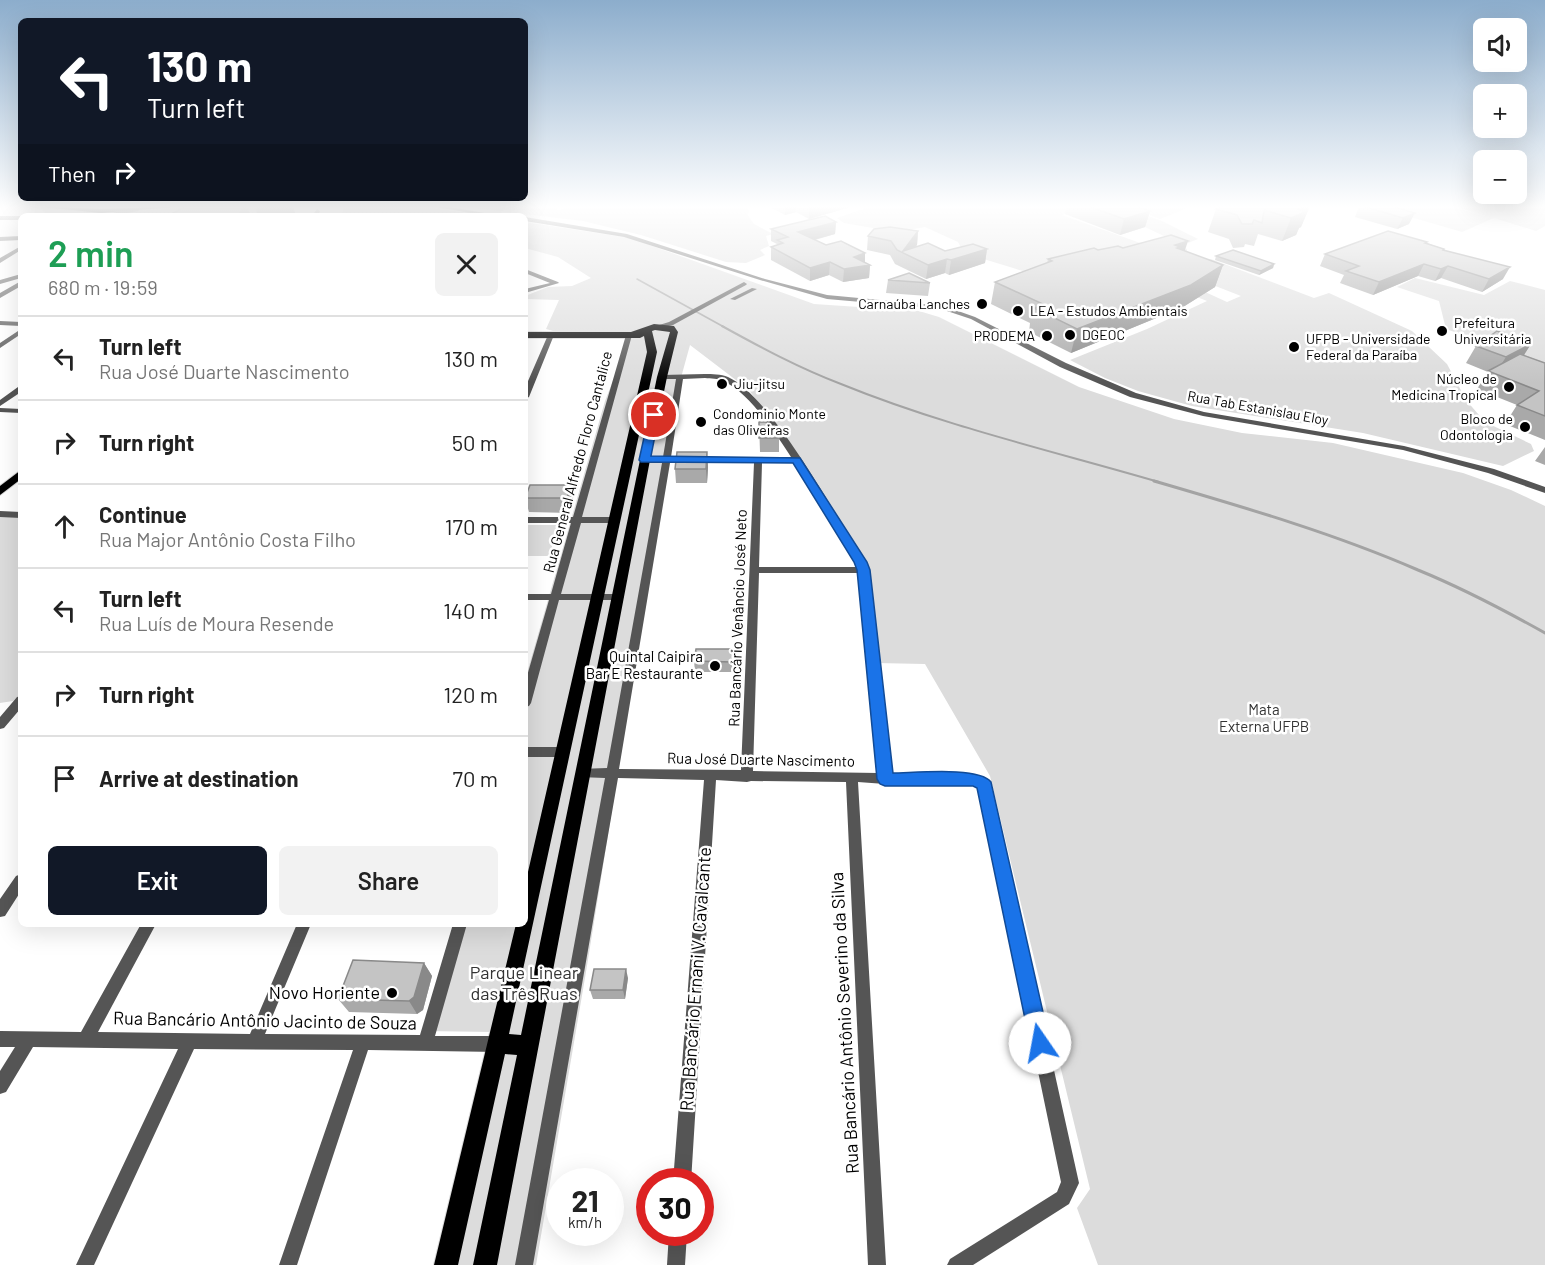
<!DOCTYPE html>
<html lang="en">
<head>
<meta charset="utf-8">
<style>
  body { margin:0; font-family:Barlow,sans-serif; background:#f2f2f2; color:#222; height:100vh; display:flex; flex-direction:column; font-size:22px; white-space:nowrap }
  * { box-sizing:border-box; margin:0 }
  p { font-size:20px; color:#767676 }
  .icon { flex:none; width:33px; height:33px; fill:none; stroke:currentColor; stroke-width:2; stroke-linecap:round; stroke-linejoin:round }
  .map { position:relative; flex:1; overflow:hidden }
  .panel { position:absolute; left:18px; top:213px; width:510px; height:714px; display:flex; flex-direction:column; background:#fff; border-radius:9px; box-shadow:0 6px 24px #0002 }
  .panel>* { flex:none }
  .hud { position:absolute; left:18px; top:18px; width:510px; height:183px; border-radius:9px; box-shadow:0 6px 24px #0002; background:#111827; color:#fff; overflow:hidden }
  .tools { position:absolute; left:1473px; top:18px; display:grid; gap:12px }
  .tools a { display:grid; place-items:center; width:54px; height:54px; border-radius:9px; background:#fff; box-shadow:0 6px 24px #0002; font-size:30px }
  .speed { position:absolute; left:546px; top:1168px; display:flex; gap:12px; font-size:30px; font-weight:700; text-align:center }
  .speed>* { display:grid; place-content:center; width:78px; height:78px; border-radius:50%; background:#fff; box-shadow:0 6px 24px #0002; line-height:1 }
  .speed small { font-size:15px; font-weight:400 }
  .speed .limit { border:9px solid #d22; background:#fff; color:#111 }
  .pin { position:absolute; display:grid; place-items:center; width:51px; height:51px; color:#fff; margin:-26px; border:3px solid #fff; border-radius:50%; box-shadow:0 2px 6px #0007 }
  .me { position:absolute; width:66px; margin:-33px; rotate:348deg; stroke-linejoin:round; filter:drop-shadow(0 0 4px #0008) }
  .turn { display:flex; align-items:center; gap:21px; height:126px; padding:0 30px; font-size:27px }
  .turn .icon { width:78px; height:78px; stroke-width:2.5 }
  .turn b { display:block; font-size:42px; line-height:51px }
  .then { display:flex; align-items:center; height:57px; padding:0 30px; background:#0003; gap:12px; font-size:22px }
  .round { display:grid; place-items:center; flex:none; width:63px; height:63px; border-radius:9px; background:#f2f2f2 }
  .summary { display:flex; align-items:center; justify-content:space-between; height:102px; padding:0 30px }
  h1 { font-size:36px; font-weight:600; line-height:45px; color:#1e9e55 }
  .primary-button { display:flex; gap:12px; margin-top:auto; padding:12px 30px }
  .primary-button a { flex:1; height:69px; border-radius:9px; background:#111827; color:#fff; font-size:24px; font-weight:600; line-height:69px; text-align:center }
  .primary-button a+a { background:#f2f2f2; color:#222 }
  ul { padding:0; list-style:none }
  li { display:flex; align-items:center; gap:18px; height:84px; padding:0 30px; border-top:2px solid #e0e0e0 }
  li div { flex:1 }
  li b { display:block; font-size:22px }
  li em { font-style:normal }
  .map>svg:first-child { display:block }
</style>
</head>
<body>
<div class="map">
<svg width="1545" height="1265" viewBox="0 0 1545 1265">
  <rect width="100%" height="100%" fill="#fff"/>
  <path fill="#dcdcdc" d="M 195,206 L 261,206 L 258,215 L 245,216 L 114,216 L 119,213 Z
    M 344,206 L 420,206 L 484,216 L 342,216 Z
    M 459,206 L 552,206 L 558,210 L 572,206 L 743,206 L 750,210 L 747,214 L 754,224 L 773,234 L 766,236 L 769,246 L 760,250 L 765,255 L 746,263 L 726,262 L 641,235 L 583,221 Z
    M 864,206 L 1074,206 L 1079,208 L 1062,215 L 1143,244 L 1172,243 L 1187,249 L 1187,251 L 1159,253 L 1026,272 L 964,253 L 958,242 L 925,227 L 896,232 L 844,223 L 837,218 L 863,209 Z
    M 1120,206 L 1162,221 L 1198,239 L 1183,245 L 1145,227 Z
    M 1126,206 L 1193,206 L 1160,219 Z
    M 1373,206 L 1448,206 L 1492,218 L 1453,206 L 1545,206 L 1545,226 L 1536,231 L 1494,218 L 1462,232 Z
    M 525,222 L 630,238 L 814,304 L 919,311 L 939,317 L 1079,387 L 1174,419 L 1242,433 L 1333,443 L 1463,473 L 1511,490 L 1545,506 L 1545,1265 L 1098,1265 L 1077,1208 L 1090,1189 L 990,776 L 925,664 L 876,663 L 865,567 L 794,452 L 749,390 L 690,345 L 682,374 L 586,972 L 536,1265 L 440,1265 L 493,1032 L 424,1031 L 455,924 L 525,924 L 525,680 L 605,401 L 632,332 L 553,331 L 546,329 L 559,300 L 525,299 L 525,296 L 548,287 L 572,286 L 591,278 L 558,257 L 525,248 Z
    M 1211,259 L 1314,298 L 1329,293 L 1412,331 L 1447,364 L 1466,400 L 1485,422 L 1531,444 L 1534,451 L 1503,466 L 1363,433 L 1192,406 L 1138,391 L 1105,378 L 1070,360 L 1147,329 L 1207,301 L 1157,281 L 1179,280 L 1227,302 L 1241,296 L 1177,271 Z
    M 1415,278 L 1484,295 L 1510,281 L 1545,290 L 1545,364 L 1446,329 L 1439,301 L 1397,287 Z
    M 0,517 L 21,517 L 21,694 L 13,701 L 0,703 Z
    M 525,525 L 559,525 L 549,556 L 525,556 Z"/>
  <g fill="none" stroke-linecap="round" stroke-linejoin="round">
    <path stroke="#a3a3a3" stroke-width="1.5" d="M 637,279 L 724,327"/>
    <path stroke="#a3a3a3" stroke-width="2" d="M 722,326 C 760,347 799,368 841,384 C 944,426 1053,451 1159,482"/>
    <path stroke="#a3a3a3" stroke-width="3" d="M 1154,481 C 1243,507 1333,533 1418,570 C 1462,588 1504,610 1545,633"/>
    <defs>
      <path id="major" d="M 34,206 L 101,209 L 186,206 L 101,213 Z
        M 654,324 L 674,326 L 678,332 L 667,377 L 650,460 L 497,1265 L 473,1265 L 517,1055 L 505,1054 L 458,1265 L 434,1265 L 516,924 L 525,924 L 525,885 L 647,352 L 644,336 L 640,338 L 525,338 L 525,332 L 631,332 ZM 655,330 L 670,332 L 657,377 L 640,460 L 521,1035 L 509,1034 L 657,352 L 652,331 Z
        M 21,470 L 21,479 L 0,495 L 0,486 Z"/>
    </defs>
    <use href="#major" stroke="#dbdbdb" stroke-width="2"/>
    <path fill="#555" fill-rule="evenodd" d="M 430,206 L 444,206 L 502,216 L 488,216 Z
      M 137,208 L 139,211 L 110,216 L 97,216 Z
      M 317,209 L 320,211 L 318,216 L 312,216 Z
      M 0,216 L 21,216 L 21,220 L 0,220 Z
      M 525,217 L 627,234 L 765,279 L 827,295 L 944,306 L 975,317 L 1066,363 L 1136,393 L 1204,412 L 1404,446 L 1494,469 L 1545,487 L 1545,493 L 1488,473 L 1403,450 L 1203,416 L 1130,397 L 1060,367 L 971,319 L 941,309 L 827,299 L 760,280 L 624,237 L 525,221 Z
      M 21,236 L 21,240 L 0,241 L 0,237 Z
      M 21,246 L 21,250 L 0,263 L 0,258 Z
      M 525,269 L 558,282 L 559,283 L 525,293 L 525,289 L 550,283 L 525,273 Z
      M 21,274 L 21,278 L 0,284 L 0,280 Z
      M 21,281 L 21,286 L 0,298 L 0,293 Z
      M 744,282 L 747,284 L 746,285 L 673,325 L 659,328 L 656,326 L 669,322 Z
      M 752,288 L 757,289 L 735,300 L 730,299 Z
      M 0,321 L 21,322 L 21,326 L 0,325 Z
      M 21,329 L 21,334 L 0,348 L 0,343 Z
      M 551,333 L 554,335 L 529,397 L 525,399 L 525,388 L 548,335 Z
      M 629,333 L 632,335 L 582,517 L 614,517 L 619,520 L 614,523 L 581,523 L 561,594 L 619,594 L 624,597 L 619,600 L 559,600 L 531,703 L 529,706 L 525,707 L 525,683 L 549,600 L 525,600 L 525,594 L 551,594 L 571,523 L 525,523 L 525,517 L 573,517 L 626,335 Z
      M 705,374 C 712,374 721,374 728,377 C 772,397 838,519 865,563 L 868,570 L 890,773 L 973,774 L 985,777 L 991,786 L 1079,1183 L 1069,1204 L 973,1265 L 947,1265 L 950,1259 L 1057,1192 L 1061,1182 L 979,788 L 973,784 L 885,784 L 858,782 L 886,1265 L 868,1265 L 846,782 L 751,781 L 747,782 L 716,780 L 691,1182 L 673,1182 L 704,780 L 618,778 L 533,1265 L 515,1265 L 605,778 L 579,777 L 577,773 L 579,769 L 607,768 L 662,463 L 645,463 L 641,460 L 645,457 L 663,457 L 676,379 L 662,379 L 658,377 L 662,375 ZM 705,378 C 711,379 718,378 723,381 C 749,392 776,434 791,457 L 693,457 L 689,460 L 693,463 L 754,463 L 741,770 L 619,769 L 670,463 L 678,462 L 679,460 L 678,458 L 671,457 L 683,379 ZM 762,463 L 795,463 L 857,567 L 759,567 ZM 759,573 L 858,573 L 878,773 L 753,771 Z
      M 18,387 L 21,387 L 21,392 L 0,406 L 0,400 Z
      M 0,408 L 21,409 L 21,413 L 0,412 Z
      M 0,511 L 21,512 L 21,518 L 0,517 Z
      M 21,696 L 21,708 L 4,728 L 0,729 L 0,717 L 17,697 Z
      M 525,747 L 564,747 L 568,749 L 570,752 L 568,755 L 564,757 L 525,757 Z
      M 21,874 L 21,891 L 5,916 L 0,917 L 0,899 L 16,876 Z
      M 141,924 L 156,924 L 98,1032 L 250,1034 L 297,924 L 311,924 L 265,1034 L 420,1035 L 453,924 L 467,924 L 435,1036 L 498,1036 L 504,1038 L 506,1044 L 504,1050 L 498,1052 L 368,1050 L 297,1265 L 279,1265 L 353,1050 L 194,1049 L 94,1265 L 76,1265 L 178,1049 L 33,1047 L 6,1092 L 0,1094 L 0,1071 L 15,1047 L 0,1047 L 0,1031 L 81,1032 Z
      M 669,1233 L 687,1233 L 685,1265 L 667,1265 Z"/>
    <use href="#major" fill="#000" fill-rule="evenodd"/>
  </g>
  <path fill="#a9a9a9" d="M 768,206 L 854,206 L 809,219 L 796,212 L 785,215 Z
    M 1067,206 L 1135,206 L 1150,211 L 1145,227 L 1120,235 L 1065,214 Z
    M 1310,206 L 1301,227 L 1299,228 L 1296,235 L 1282,241 L 1258,234 L 1254,246 L 1245,244 L 1244,247 L 1233,248 L 1229,239 L 1208,232 L 1216,209 Z
    M 1359,206 L 1392,206 L 1409,224 L 1397,229 L 1355,217 Z
    M 836,222 L 835,234 L 815,240 L 870,265 L 869,278 L 843,282 L 829,275 L 810,281 L 771,260 L 771,247 L 777,245 L 777,244 L 771,241 L 771,229 Z
    M 918,231 L 917,245 L 915,247 L 945,251 L 987,249 L 985,263 L 949,275 L 945,273 L 926,279 L 895,264 L 890,255 L 867,250 L 868,236 Z
    M 1427,242 L 1427,243 L 1444,249 L 1444,250 L 1503,279 L 1482,292 L 1441,278 L 1435,281 L 1418,276 L 1373,295 L 1340,283 L 1344,275 L 1320,266 L 1325,254 Z
    M 1123,248 L 1185,251 L 1223,265 L 1215,287 L 1183,307 L 1071,353 L 1029,332 L 1030,323 L 991,304 L 995,282 L 1047,263 L 1048,259 L 1098,250 Z
    M 1216,256 L 1274,264 L 1273,268 L 1259,275 L 1215,260 Z
    M 888,280 L 930,283 L 928,296 L 886,293 Z
    M 1531,344 L 1524,355 L 1545,363 L 1545,440 L 1505,424 L 1517,405 L 1477,389 L 1488,372 L 1466,363 L 1476,346 Z
    M 759,422 L 779,438 L 779,452 L 760,452 Z
    M 1545,447 L 1545,465 L 1535,461 Z
    M 707,452 L 708,467 L 707,483 L 676,483 L 675,469 Z
    M 571,485 L 574,500 L 570,513 L 529,512 L 525,498 Z
    M 734,649 L 733,672 L 695,672 L 694,661 Z
    M 424,963 L 432,976 L 423,1010 L 417,1014 L 349,1012 L 338,999 Z
    M 628,978 L 625,999 L 593,999 L 590,990 Z"/>
  <path fill="#898989" d="M 243,206 L 247,206 L 251,216 L 239,216 Z
    M 255,206 L 293,206 L 296,216 L 258,216 Z
    M 785,206 L 796,206 L 796,212 L 785,215 Z
    M 813,206 L 854,206 L 809,219 L 809,207 Z
    M 1306,206 L 1310,206 L 1301,227 L 1299,228 L 1296,235 L 1282,241 L 1291,218 L 1298,209 Z
    M 1150,211 L 1145,227 L 1120,235 L 1124,219 Z
    M 1415,213 L 1409,224 L 1397,229 L 1403,218 Z
    M 836,222 L 835,234 L 798,244 L 798,232 Z
    M 918,231 L 917,245 L 908,256 L 903,251 Z
    M 1188,241 L 1181,262 L 1175,245 Z
    M 987,249 L 985,263 L 949,275 L 951,260 Z
    M 865,253 L 865,265 L 870,265 L 869,278 L 843,282 L 844,269 L 854,257 Z
    M 947,259 L 945,273 L 926,279 L 928,265 Z
    M 830,262 L 829,275 L 810,281 L 810,268 Z
    M 1274,264 L 1273,268 L 1259,275 L 1261,271 Z
    M 1424,264 L 1418,276 L 1373,295 L 1379,282 Z
    M 1223,265 L 1215,287 L 1183,307 L 1071,353 L 1077,329 Z
    M 1448,266 L 1441,278 L 1435,281 L 1441,269 Z
    M 1510,267 L 1503,279 L 1482,292 L 1489,279 Z
    M 1531,344 L 1520,361 L 1495,374 L 1506,357 Z
    M 707,452 L 708,467 L 707,483 L 706,469 Z
    M 571,485 L 574,500 L 570,513 L 567,498 Z
    M 424,963 L 432,976 L 423,1010 L 417,1014 L 409,1001 Z
    M 626,969 L 628,978 L 625,999 L 623,990 Z"/>
  <path fill="#c4c4c4" stroke="#898989" stroke-width="1.5" d="M 193,206 L 243,206 L 239,216 L 168,216 L 184,207 Z
    M 1088,206 L 1135,206 L 1150,211 L 1124,219 Z
    M 1223,206 L 1306,206 L 1298,209 L 1305,212 L 1291,218 L 1264,210 L 1262,223 L 1254,220 L 1252,224 L 1242,224 L 1237,215 L 1216,209 Z
    M 1363,206 L 1392,206 L 1415,213 L 1403,218 Z
    M 825,216 L 836,222 L 798,232 L 826,245 L 841,241 L 865,253 L 854,257 L 870,265 L 844,269 L 830,262 L 810,268 L 771,247 L 783,243 L 777,240 L 788,237 L 771,229 Z
    M 890,227 L 918,231 L 903,251 L 928,243 L 945,251 L 973,244 L 987,249 L 951,260 L 947,259 L 928,265 L 897,250 L 891,241 L 868,236 L 874,229 Z
    M 1388,231 L 1427,242 L 1425,243 L 1444,249 L 1443,250 L 1510,267 L 1489,279 L 1448,266 L 1441,269 L 1424,264 L 1379,282 L 1346,271 L 1359,266 L 1325,254 Z
    M 1171,235 L 1188,241 L 1175,245 L 1180,247 L 1177,248 L 1223,265 L 1191,285 L 1077,329 L 1034,308 L 1045,305 L 995,282 L 1052,261 L 1048,259 L 1094,248 L 1098,250 L 1118,246 L 1123,248 Z
    M 1233,250 L 1274,264 L 1261,271 L 1216,256 Z
    M 909,273 L 930,283 L 888,280 Z
    M 1497,331 L 1531,344 L 1506,357 L 1476,346 Z
    M 1520,354 L 1545,363 L 1545,416 L 1517,405 L 1539,391 L 1488,371 Z
    M 759,422 L 766,422 L 779,438 L 759,438 Z
    M 677,452 L 707,452 L 706,469 L 675,469 Z
    M 530,485 L 571,485 L 567,498 L 525,498 Z
    M 696,649 L 734,649 L 733,662 L 694,661 Z
    M 353,960 L 424,963 L 414,997 L 409,1001 L 338,999 Z
    M 594,969 L 626,969 L 623,990 L 590,990 Z"/>
  <linearGradient id="sky" x2="0" y2="1"><stop stop-color="#8cadcc"/><stop offset="0.54" stop-color="#fff"/><stop offset="1" stop-color="#fff" stop-opacity="0"/></linearGradient>
  <rect width="1545" height="383" fill="url(#sky)"/>
  <path fill="#1a73e8" stroke="#114b97" stroke-width="1.5" d="M 654,412 L 659,415 L 651,456 L 800,458 L 867,562 L 870,570 L 893,773 C 913,773 979,766 991,782 L 1050,1043 L 1047,1050 L 1040,1053 L 1033,1050 L 1030,1043 L 977,788 L 973,786 L 885,786 L 880,784 L 877,779 L 857,570 L 854,562 L 793,463 L 641,462 L 639,460 L 649,415 Z"/>
  <g fill="#000" stroke="#fff" stroke-width="2">
    <circle cx="982" cy="304" r="6"/>
    <circle cx="1018" cy="311" r="6"/>
    <circle cx="1442" cy="331" r="6"/>
    <circle cx="1070" cy="335" r="6"/>
    <circle cx="1047" cy="336" r="6"/>
    <circle cx="1294" cy="347" r="6"/>
    <circle cx="722" cy="384" r="6"/>
    <circle cx="1509" cy="387" r="6"/>
    <circle cx="701" cy="422" r="6"/>
    <circle cx="1525" cy="427" r="6"/>
    <circle cx="715" cy="666" r="6"/>
    <circle cx="392" cy="993" r="6"/>
  </g>
  <g text-anchor="middle" stroke-width="5" stroke-linejoin="round" paint-order="stroke">
    <g font-size="14" fill="#000" stroke="#fff" text-anchor="start">
      <text x="970" y="309" text-anchor="end">Carnaúba Lanches</text>
      <text x="1030" y="316">LEA - Estudos Ambientais</text>
      <text x="1454" y="328">Prefeitura<tspan x="1454" dy="16">Universitária</tspan></text>
      <text x="1082" y="340">DGEOC</text>
      <text x="1035" y="341" text-anchor="end">PRODEMA</text>
      <text x="1306" y="344">UFPB - Universidade<tspan x="1306" dy="16">Federal da Paraíba</tspan></text>
      <text x="1497" y="384" text-anchor="end">Núcleo de<tspan x="1497" dy="16">Medicina Tropical</tspan></text>
      <text x="734" y="389">Jiu-jitsu</text>
      <text x="713" y="419">Condominio Monte<tspan x="713" dy="16">das Oliveiras</tspan></text>
      <text x="1513" y="424" text-anchor="end">Bloco de<tspan x="1513" dy="16">Odontologia</tspan></text>
    </g>
    <g font-size="14" fill="#000" stroke="#fff">
      <text transform="translate(1258 408) rotate(10)" y="5">Rua Tab Estanislau Eloy</text>
    </g>
    <g font-size="15" fill="#000" stroke="#fff">
      <text transform="translate(578 462) rotate(-75)" y="5">Rua General Alfredo Floro Cantalice</text>
      <text transform="translate(738 618) rotate(-88)" y="5">Rua Bancário Venâncio José Neto</text>
      <text transform="translate(761 760) rotate(1)" y="5">Rua José Duarte Nascimento</text>
    </g>
    <g font-size="15" fill="#000" stroke="#fff" text-anchor="end">
      <text x="703" y="662">Quintal Caipira<tspan x="703" dy="17">Bar E Restaurante</tspan></text>
    </g>
    <g font-size="15" fill="#333" stroke="#fff">
      <text x="1264" y="715">Mata<tspan x="1264" dy="17">Externa UFPB</tspan></text>
    </g>
    <g font-size="18" fill="#333" stroke="#fff">
      <text x="524" y="979">Parque Linear<tspan x="524" dy="21">das Três Ruas</tspan></text>
    </g>
    <g font-size="18" fill="#000" stroke="#fff">
      <text transform="translate(696 979) rotate(-86)" y="6">Rua Bancário Ernani V. Cavalcante</text>
      <text transform="translate(265 1021) rotate(1)" y="6">Rua Bancário Antônio Jacinto de Souza</text>
      <text transform="translate(845 1023) rotate(-93)" y="6">Rua Bancário Antônio Severino da Silva</text>
    </g>
    <g font-size="18" fill="#000" stroke="#fff" text-anchor="end">
      <text x="380" y="999">Novo Horiente</text>
    </g>
  </g>
</svg>
<div class="tools">
<a><svg class="icon" aria-label="sound" viewBox="0 0 24 24"><path d="M4 9h4l5-4v14l-5-4H4zM17 9q2 3 0 6"/></svg></a>
<a>+</a>
<a>−</a>
</div>
<div class="speed"><div>21<small>km/h</small></div><div class="limit">30</div></div>
<div class="pin" style="left:654px;top:415px;background:#d93025"><svg class="icon" aria-label="arrive" viewBox="0 0 24 24"><path d="M6 21V4h12l-3 4 3 4H6"/></svg></div>
<svg class="me" style="left:1040px;top:1043px" viewBox="-20 -20 40 40"><circle r="19" fill="#fff"/><path d="M0-13L10 11 0 6-10 11z" fill="#1a73e8"/></svg>
<div class="hud">
<div class="turn"><svg class="icon" aria-label="left" viewBox="0 0 24 24"><path d="M17 20v-9H6M10 6l-5 5 5 5"/></svg><div><b>130 m</b>Turn left</div></div>
<div class="then">Then<svg class="icon" aria-label="right" viewBox="0 0 24 24"><path d="M7 20v-9h11M14 6l5 5-5 5"/></svg></div>
</div>
<section class="panel">
<div class="summary"><div><h1>2 min</h1><p>680 m · 19:59</p></div><a class="round"><svg class="icon" aria-label="close" viewBox="0 0 24 24"><path d="M6 6l12 12M18 6L6 18"/></svg></a></div>
<ul>
<li><svg class="icon" aria-label="left" viewBox="0 0 24 24"><path d="M17 20v-9H6M10 6l-5 5 5 5"/></svg><div><b>Turn left</b><p>Rua José Duarte Nascimento</p></div><em>130 m</em></li>
<li><svg class="icon" aria-label="right" viewBox="0 0 24 24"><path d="M7 20v-9h11M14 6l5 5-5 5"/></svg><div><b>Turn right</b></div><em>50 m</em></li>
<li><svg class="icon" aria-label="ahead" viewBox="0 0 24 24"><path d="M12 20V5M6 11l6-6 6 6"/></svg><div><b>Continue</b><p>Rua Major Antônio Costa Filho</p></div><em>170 m</em></li>
<li><svg class="icon" aria-label="left" viewBox="0 0 24 24"><path d="M17 20v-9H6M10 6l-5 5 5 5"/></svg><div><b>Turn left</b><p>Rua Luís de Moura Resende</p></div><em>140 m</em></li>
<li><svg class="icon" aria-label="right" viewBox="0 0 24 24"><path d="M7 20v-9h11M14 6l5 5-5 5"/></svg><div><b>Turn right</b></div><em>120 m</em></li>
<li><svg class="icon" aria-label="arrive" viewBox="0 0 24 24"><path d="M6 21V4h12l-3 4 3 4H6"/></svg><div><b>Arrive at destination</b></div><em>70 m</em></li>
</ul>
<div class="primary-button"><a>Exit</a><a>Share</a></div>
</section>
</div>
</body>
</html>
